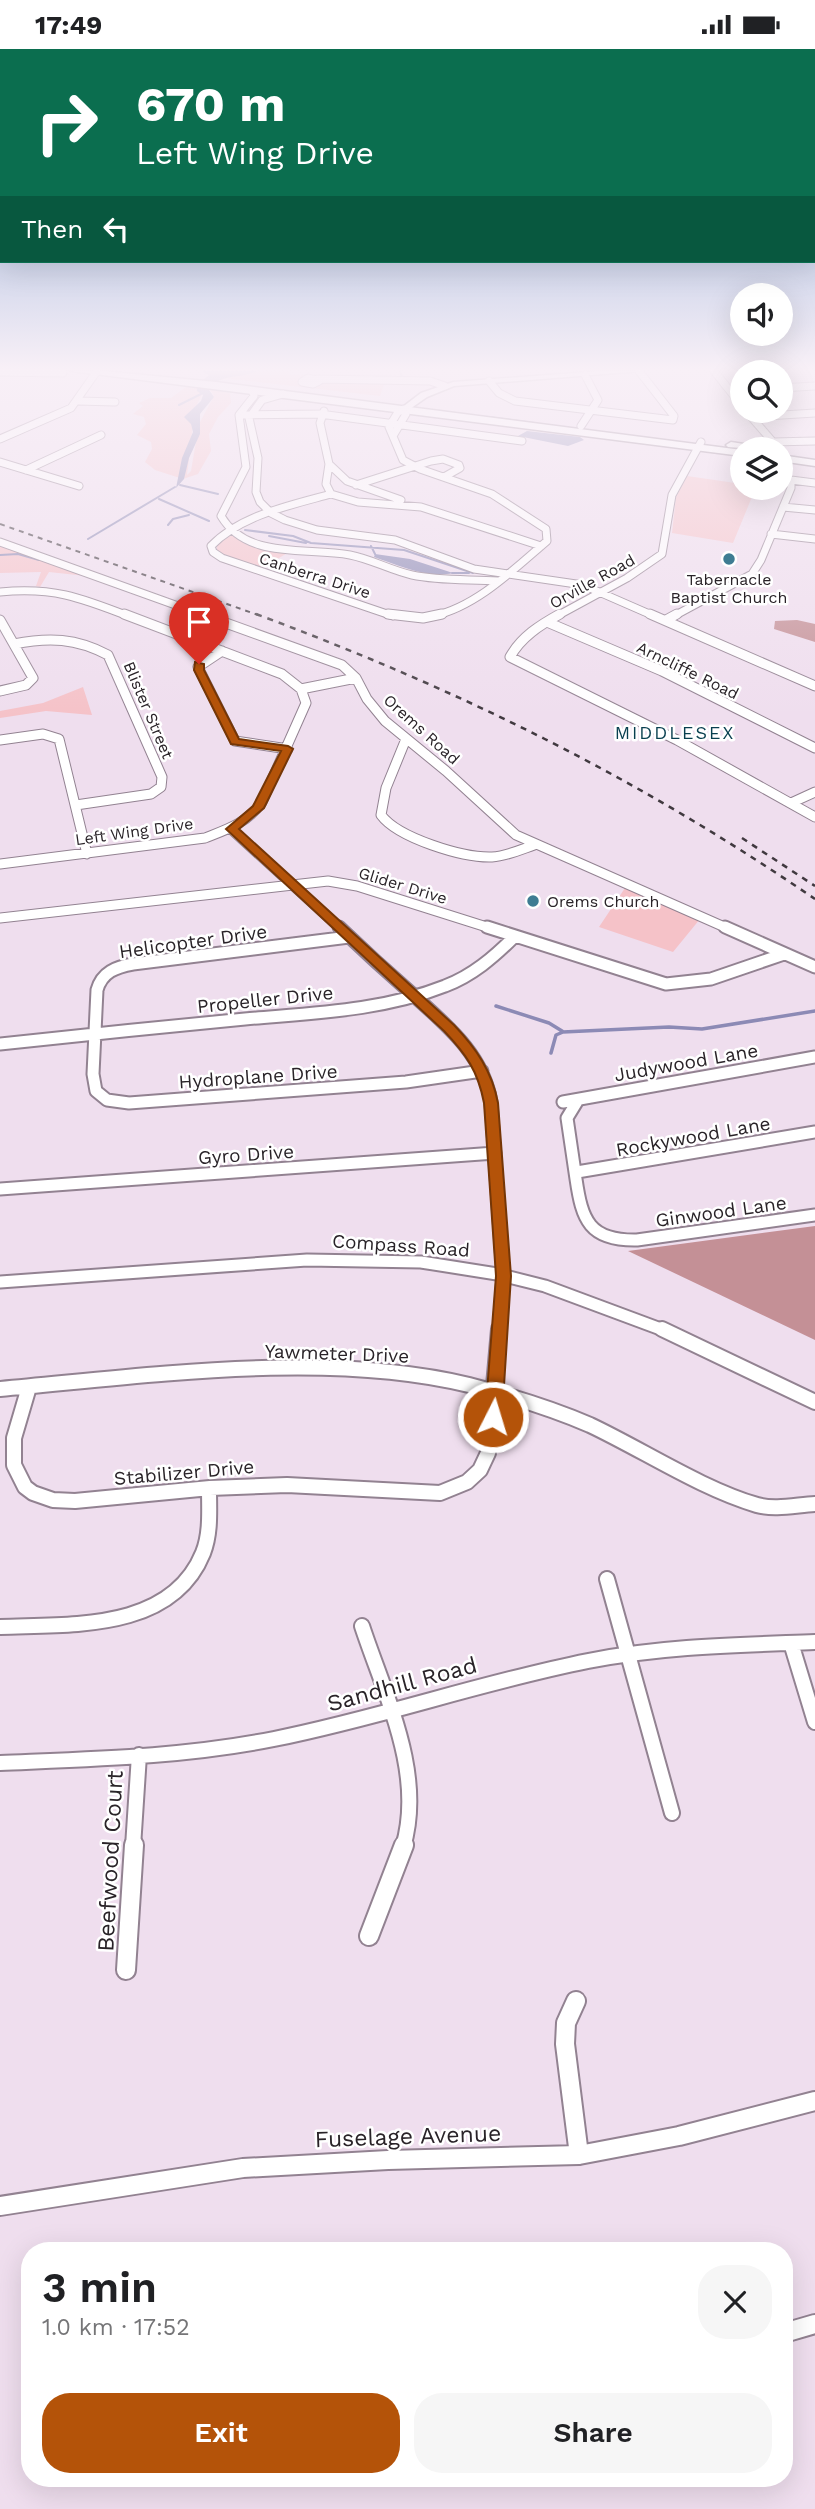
<!DOCTYPE html>
<html lang="en">
<head>
<meta charset="utf-8">
<style>
  body { margin:0; font-family:"Work Sans",sans-serif; background:#f6f6f6; color:#202124; height:100vh; display:flex; flex-direction:column; font-size:26px; white-space:nowrap }
  * { box-sizing:border-box; margin:0 }
  p { font-size:23px; color:#757577 }
  .icon { flex:none; width:38px; height:38px; fill:none; stroke:currentColor; stroke-width:2; stroke-linecap:round; stroke-linejoin:round }
  .map { position:relative; flex:1; overflow:hidden }
  .sheet { position:absolute; left:21px; top:2193px; width:772px; height:245px; display:flex; flex-direction:column; background:#fff; border-radius:28px; box-shadow:0 7px 28px #0002 }
  .sheet>* { flex:none }
  .guide { position:absolute; left:0px; top:0px; width:816px; height:214px; box-shadow:0 7px 28px #0002; background:#0b6e4f; color:#fff; overflow:hidden }
  .fabs { position:absolute; left:730px; top:234px; display:grid; gap:14px }
  .fabs a { display:grid; place-items:center; width:63px; height:63px; border-radius:50%; background:#fff; box-shadow:0 7px 28px #0002; font-size:35px }
  .pin { position:absolute; display:grid; place-items:center; width:60px; height:60px; color:#fff; margin:-72px -30px; border-radius:50% 50% 50% 0; rotate:-45deg; box-shadow:0 0 7px #0007 }
  .pin .icon { rotate:45deg }
  .me { position:absolute; width:77px; margin:-38px; rotate:5deg; stroke-linejoin:round; filter:drop-shadow(0 0 5px #0008) }
  .turn { display:flex; align-items:center; gap:24px; height:147px; padding:0 21px; font-size:32px }
  .turn .icon { width:91px; height:91px; stroke-width:2.5 }
  .turn b { display:block; font-size:49px; line-height:60px }
  .then { display:flex; align-items:center; height:66px; padding:0 21px; background:#0003; gap:14px; font-size:26px }
  .round { display:grid; place-items:center; flex:none; width:74px; height:74px; border-radius:28px; background:#f6f6f6 }
  .head { display:flex; align-items:center; justify-content:space-between; height:119px; padding:0 21px }
  h1 { font-size:42px; font-weight:600; line-height:52px }
  .primary-button { display:flex; gap:14px; margin-top:auto; padding:14px 21px }
  .primary-button a { flex:1; height:80px; border-radius:28px; background:#b45309; color:#fff; font-size:28px; font-weight:600; line-height:80px; text-align:center }
  .primary-button a+a { background:#f6f6f6; color:#202124 }
  .status { display:flex; justify-content:space-between; align-items:center; height:49px; padding:0 35px; background:#fff; direction:ltr }
  .status svg { height:19px; fill:currentColor }
  .map>svg:first-child { display:block }
</style>
</head>
<body>
<div class="status"><b>17:49</b><svg viewBox="0 0 49 12"><path d="M0 12V9h3v3zM5 12V6h3v6zM10 12V3h3v9zM15 12V0h3v12zM26 1h20v11H26zM47 4h2v5h-2z"/></svg></div>
<div class="map">
<svg width="815" height="2460" viewBox="0 0 815 2460">
  <rect width="100%" height="100%" fill="#efdeee"/>
  <path fill="#f5c2c8" d="M 257,322 L 290,322 L 289,326 L 386,329 L 380,347 L 224,329 Z
    M 190,335 L 200,336 L 203,344 L 195,359 L 187,426 L 191,422 L 199,375 L 214,347 L 209,339 L 230,344 L 231,354 L 218,368 L 209,385 L 211,402 L 198,425 L 183,430 L 155,421 L 145,413 L 152,400 L 151,393 L 137,386 L 146,375 L 144,368 L 133,365 L 143,357 L 139,354 L 150,349 L 171,349 Z
    M 687,427 L 742,435 L 742,439 L 759,439 L 754,443 L 733,494 L 672,484 L 676,448 Z
    M 230,486 L 289,503 L 259,521 L 228,510 L 217,502 L 217,494 Z
    M 0,496 L 86,527 L 49,523 L 40,538 L 36,537 L 41,523 L 0,524 Z
    M 83,638 L 92,666 L 46,662 L 0,669 L 0,662 L 43,654 Z
    M 625,839 L 700,870 L 673,903 L 599,878 Z"/>
  <path fill="#c49096" d="M 797,571 L 815,575 L 815,593 L 774,580 L 775,572 Z
    M 815,1177 L 815,1291 L 628,1202 Z"/>
  <path fill="#8c8ab5" d="M 201,322 L 257,322 C 237,330 228,324 207,338 L 214,348 L 200,365 L 200,385 L 189,409 L 184,430 L 176,439 L 182,409 L 193,383 L 191,375 L 184,368 L 201,352 L 203,346 L 197,342 L 197,336 L 209,326 Z
    M 527,382 L 580,388 L 584,391 L 568,397 L 518,387 Z
    M 375,505 L 410,510 L 453,524 C 428,530 398,516 374,508 Z"/>
  <g fill="none" stroke-linecap="round" stroke-linejoin="round">
    <path stroke="#8c8ab5" stroke-width="2" d="M 400,322 L 402,328 L 409,329
      M 179,356 L 201,345
      M 488,368 L 534,374
      M 180,436 L 218,445
      M 159,450 L 209,472
      M 168,476 L 173,470 L 189,466
      M 245,481 L 293,487 L 311,494 L 404,501 L 473,524
      M 269,487 L 306,494
      M 88,490 L 175,438
      M 371,497 L 375,505
      M 0,506 L 18,505 L 39,511
      M 452,524 L 469,524"/>
    <path stroke="#8c8ab5" stroke-width="3.5" d="M 496,957 L 549,974 L 562,982
      M 551,1004 L 556,986 L 563,983 L 669,978 L 702,980 L 815,962"/>
    <defs>
      <path id="street-far4" d="M 714,322 L 742,357
        M 0,323 L 63,324
        M 308,329 L 319,332 L 313,335 L 302,333 Z
        M 318,330 L 430,332 L 445,337
        M 489,332 L 499,344 L 515,352 L 673,371 L 674,367 L 639,322
        M 780,339 L 815,337
        M 253,344 L 254,347 L 239,366 L 246,418 L 221,467 C 247,511 306,498 350,506 C 371,510 390,521 412,526 C 440,532 469,530 498,532
        M 283,345 L 262,351 L 249,369 L 258,409 L 256,443 L 260,453 L 271,464 L 285,471 L 317,481 L 395,491 L 474,520 L 583,536 L 654,567
        M 78,352 L 115,353
        M 324,362 L 320,374 L 329,415 L 326,435 L 331,445 L 358,453 L 421,458 L 541,497
        M 746,362 L 773,393 L 815,392
        M 244,366 L 320,365 L 522,392
        M 751,368 L 815,364
        M 581,377 L 598,351 L 585,326
        M 393,387 L 406,365 L 404,360 L 398,363 L 389,378 L 403,411 L 420,420 L 492,445 L 546,480 L 547,492 C 514,520 476,558 433,567
        M 0,390 L 71,359 L 97,322
        M 0,413 L 79,437
        M 329,415 L 347,432 L 401,451
        M 26,421 L 101,386
        M 791,431 L 815,434
        M 356,436 L 431,412 L 443,410 L 459,416 L 460,419 L 444,428
        M 331,445 C 291,456 241,466 211,497 L 213,503 L 222,509 L 393,567
        M 783,458 L 815,461
        M 771,485 L 815,490
        M 0,493 L 206,567
        M 0,543 C 53,538 79,548 128,567
        M 557,567 L 627,529 L 662,505 L 672,446 L 701,393
        M 674,567 L 752,525 L 761,511 L 791,439 L 791,431 L 780,429"/>
      <path id="street-far3" d="M 201,565 L 342,616 L 356,629 L 367,650 L 385,672 L 446,722 L 516,786 L 729,880
        M 388,565 L 423,569 L 442,565
        M 560,565 C 540,576 521,588 510,608 L 677,691 L 815,768
        M 650,565 L 815,637
        M 0,571 L 33,629 L 26,636 L 0,642
        M 666,571 L 677,565
        M 547,573 L 662,622 L 815,699
        M 14,595 C 49,588 76,589 108,606 L 162,728 L 161,738 L 151,745 L 76,756
        M 222,602 L 198,618 L 235,692 L 288,700
        M 301,640 L 356,629
        M 406,690 L 386,739 L 381,766 C 398,789 463,809 492,808 C 507,807 520,801 534,796
        M 0,691 L 43,685 L 59,690 L 87,805
        M 791,754 L 815,743
        M 231,780 L 341,880
        M 0,815 L 205,789 C 228,780 247,774 262,753 L 306,654 L 301,640 L 282,625 L 124,565
        M 0,869 L 328,832 L 357,837 L 493,880"/>
      <path id="street-far2" d="M 339,878 C 362,900 386,922 410,943 C 445,975 483,1004 491,1053 L 503,1227 L 499,1282
        M 487,878 L 666,935 L 711,930 L 784,905
        M 725,878 L 815,918
        M 349,888 L 133,915 C 116,918 102,923 97,941 L 93,1025 L 96,1042 L 107,1051 L 129,1054 L 406,1033 L 482,1022
        M 0,995 C 82,986 163,978 245,970 C 312,964 382,962 445,937 C 472,927 494,908 514,888
        M 578,1051 L 567,1069 C 570,1089 573,1109 576,1130 C 582,1171 589,1192 637,1191 L 815,1166
        M 563,1053 L 815,1008
        M 577,1123 L 815,1083
        M 0,1140 L 495,1104
        M 0,1233 L 307,1211 L 421,1213 L 497,1225 L 545,1237 L 666,1282"/>
      <path id="street-far1" d="M 662,1280 L 815,1353
        M 29,1338 L 14,1389 L 14,1416 L 25,1438 L 33,1444 L 53,1451 L 75,1452 L 210,1439 L 287,1436 L 440,1444 L 467,1433 L 480,1421 L 488,1404 L 499,1280
        M 0,1340 C 146,1327 326,1301 469,1336 C 511,1347 551,1359 590,1376 C 643,1401 702,1440 757,1456 C 775,1461 796,1456 815,1455
        M 607,1530 L 672,1764
        M 362,1577 C 385,1647 425,1724 403,1798
        M 0,1578 C 70,1575 171,1583 203,1504 C 211,1484 209,1461 209,1440
        M 791,1594 L 815,1673
        M 0,1714 C 92,1710 184,1708 274,1690 C 380,1669 482,1633 588,1612 C 663,1597 739,1596 815,1593
        M 133,1798 L 139,1706"/>
      <path id="street" d="M 369,1887 L 404,1796
        M 126,1921 L 134,1796
        M 576,1952 L 566,1974 L 565,1995 L 579,2106
        M 0,2157 L 243,2119 L 388,2111 L 579,2106 L 679,2087 L 815,2052
        M 784,2284 L 815,2275"/>
      <path id="secondary" d="M 601,322 L 641,322 L 454,337 L 427,348 L 407,362 L 400,360 L 421,344 L 453,333 Z"/>
      <path id="primary" d="M 71,322 L 103,322 L 216,333 L 742,401 L 742,407 Z
        M 731,393 L 764,398 L 768,401 L 728,398 L 726,396 Z
        M 780,406 L 815,411 L 815,417 L 780,412 Z"/>
    </defs>
    <use href="#street-far4" stroke="#928291" stroke-width="9"/>
    <use href="#street-far3" stroke="#928291" stroke-width="11"/>
    <use href="#street-far2" stroke="#928291" stroke-width="15"/>
    <use href="#street-far1" stroke="#928291" stroke-width="18"/>
    <use href="#street" stroke="#928291" stroke-width="22"/>
    <use href="#secondary" stroke="#928291" stroke-width="3"/>
    <use href="#primary" stroke="#928291" stroke-width="3"/>
    <use href="#street-far4" stroke="#fff" stroke-width="7"/>
    <use href="#street-far3" stroke="#fff" stroke-width="9"/>
    <use href="#street-far2" stroke="#fff" stroke-width="11"/>
    <use href="#street-far1" stroke="#fff" stroke-width="14"/>
    <use href="#street" stroke="#fff" stroke-width="18"/>
    <use href="#secondary" fill="#fff" fill-rule="evenodd"/>
    <use href="#primary" fill="#fff" fill-rule="evenodd"/>
    <path stroke="#40393f" stroke-width="2" stroke-dasharray="5 5" stroke-linecap="butt" d="M 0,475 L 261,567"/>
    <path stroke="#40393f" stroke-width="2.5" stroke-dasharray="6 6" stroke-linecap="butt" d="M 256,565 C 460,641 635,727 815,850
      M 742,789 L 815,837"/>
  </g>
  <linearGradient id="sky" x2="0" y2="1"><stop stop-color="#83a3d4"/><stop offset="0.48" stop-color="#f8f0f7"/><stop offset="1" stop-color="#f8f0f7" stop-opacity="0"/></linearGradient>
  <rect width="815" height="667" fill="url(#sky)"/>
  <path fill="#b45309" stroke="#753606" stroke-width="2" d="M 195,613 L 204,615 L 204,621 L 239,690 L 288,697 L 293,700 L 264,759 L 239,780 L 454,976 C 476,999 492,1022 498,1054 L 511,1227 L 502,1368 L 499,1373 L 487,1373 L 485,1368 L 496,1227 L 484,1054 C 478,1022 466,1005 444,982 L 226,780 L 253,757 L 281,702 L 231,695 L 194,621 Z"/>
  <g fill="#3e7c92" stroke="#fff" stroke-width="2.5">
    <circle cx="729" cy="510" r="7"/>
    <circle cx="533" cy="852" r="7"/>
  </g>
  <g text-anchor="middle" stroke-width="5" stroke-linejoin="round" paint-order="stroke">
    <g font-size="16" fill="#292328" stroke="#fff">
      <text transform="translate(315 526) rotate(18)" y="6">Canberra Drive</text>
      <text transform="translate(592 532) rotate(-29)" y="6">Orville Road</text>
      <text transform="translate(688 621) rotate(26)" y="6">Arncliffe Road</text>
      <text transform="translate(149 661) rotate(67)" y="6">Blister Street</text>
      <text transform="translate(422 680) rotate(42)" y="6">Orems Road</text>
      <text transform="translate(134 782) rotate(-8)" y="6">Left Wing Drive</text>
      <text transform="translate(403 836) rotate(17)" y="6">Glider Drive</text>
    </g>
    <g font-size="16" fill="#292328" stroke="#fff">
      <text x="729" y="536">Tabernacle<tspan x="729" dy="18">Baptist Church</tspan></text>
      <text x="547" y="858" text-anchor="start">Orems Church</text>
    </g>
    <g font-size="18" letter-spacing="2" fill="#083f4f" stroke="#fff">
      <text x="675" y="690">MIDDLESEX</text>
    </g>
    <g font-size="19" fill="#292328" stroke="#fff">
      <text transform="translate(193 892) rotate(-8)" y="7">Helicopter Drive</text>
      <text transform="translate(265 950) rotate(-6)" y="7">Propeller Drive</text>
      <text transform="translate(686 1013) rotate(-10)" y="7">Judywood Lane</text>
      <text transform="translate(258 1027) rotate(-4)" y="7">Hydroplane Drive</text>
      <text transform="translate(693 1087) rotate(-10)" y="7">Rockywood Lane</text>
      <text transform="translate(246 1105) rotate(-4)" y="7">Gyro Drive</text>
      <text transform="translate(721 1162) rotate(-8)" y="7">Ginwood Lane</text>
      <text transform="translate(401 1196) rotate(4)" y="7">Compass Road</text>
      <text transform="translate(337 1304) rotate(2)" y="7">Yawmeter Drive</text>
      <text transform="translate(184 1423) rotate(-5)" y="7">Stabilizer Drive</text>
    </g>
    <g font-size="23" fill="#292328" stroke="#fff">
      <text transform="translate(402 1635) rotate(-15)" y="8">Sandhill Road</text>
      <text transform="translate(110 1812) rotate(-87)" y="8">Beefwood Court</text>
      <text transform="translate(408 2087) rotate(-2)" y="8">Fuselage Avenue</text>
    </g>
  </g>
</svg>
<div class="fabs">
<a><svg class="icon" aria-label="sound" viewBox="0 0 24 24"><path d="M4 9h4l5-4v14l-5-4H4zM17 9q2 3 0 6"/></svg></a>
<a><svg class="icon" aria-label="search" viewBox="0 0 24 24"><circle cx="10" cy="10" r="6"/><path d="M15 15l6 6"/></svg></a>
<a><svg class="icon" aria-label="layers" viewBox="0 0 24 24"><path d="M12 4l9 5-9 5-9-5zM3 14l9 5 9-5"/></svg></a>
</div>
<div class="pin" style="left:199px;top:615px;background:#d93025"><svg class="icon" aria-label="arrive" viewBox="0 0 24 24"><path d="M6 21V4h12l-3 4 3 4H6"/></svg></div>
<svg class="me" style="left:493px;top:1368px" viewBox="-20 -20 40 40"><circle r="17" fill="#b45309" stroke="#fff" stroke-width="3"/><path d="M0-11L8 9 0 5-8 9z" fill="#fff"/></svg>
<div class="guide">
<div class="turn"><svg class="icon" aria-label="right" viewBox="0 0 24 24"><path d="M7 20v-9h11M14 6l5 5-5 5"/></svg><div><b>670 m</b>Left Wing Drive</div></div>
<div class="then">Then<svg class="icon" aria-label="left" viewBox="0 0 24 24"><path d="M17 20v-9H6M10 6l-5 5 5 5"/></svg></div>
</div>
<section class="sheet">
<div class="head"><div><h1>3 min</h1><p>1.0 km · 17:52</p></div><a class="round"><svg class="icon" aria-label="close" viewBox="0 0 24 24"><path d="M6 6l12 12M18 6L6 18"/></svg></a></div>
<div class="primary-button"><a>Exit</a><a>Share</a></div>
</section>
</div>
</body>
</html>
